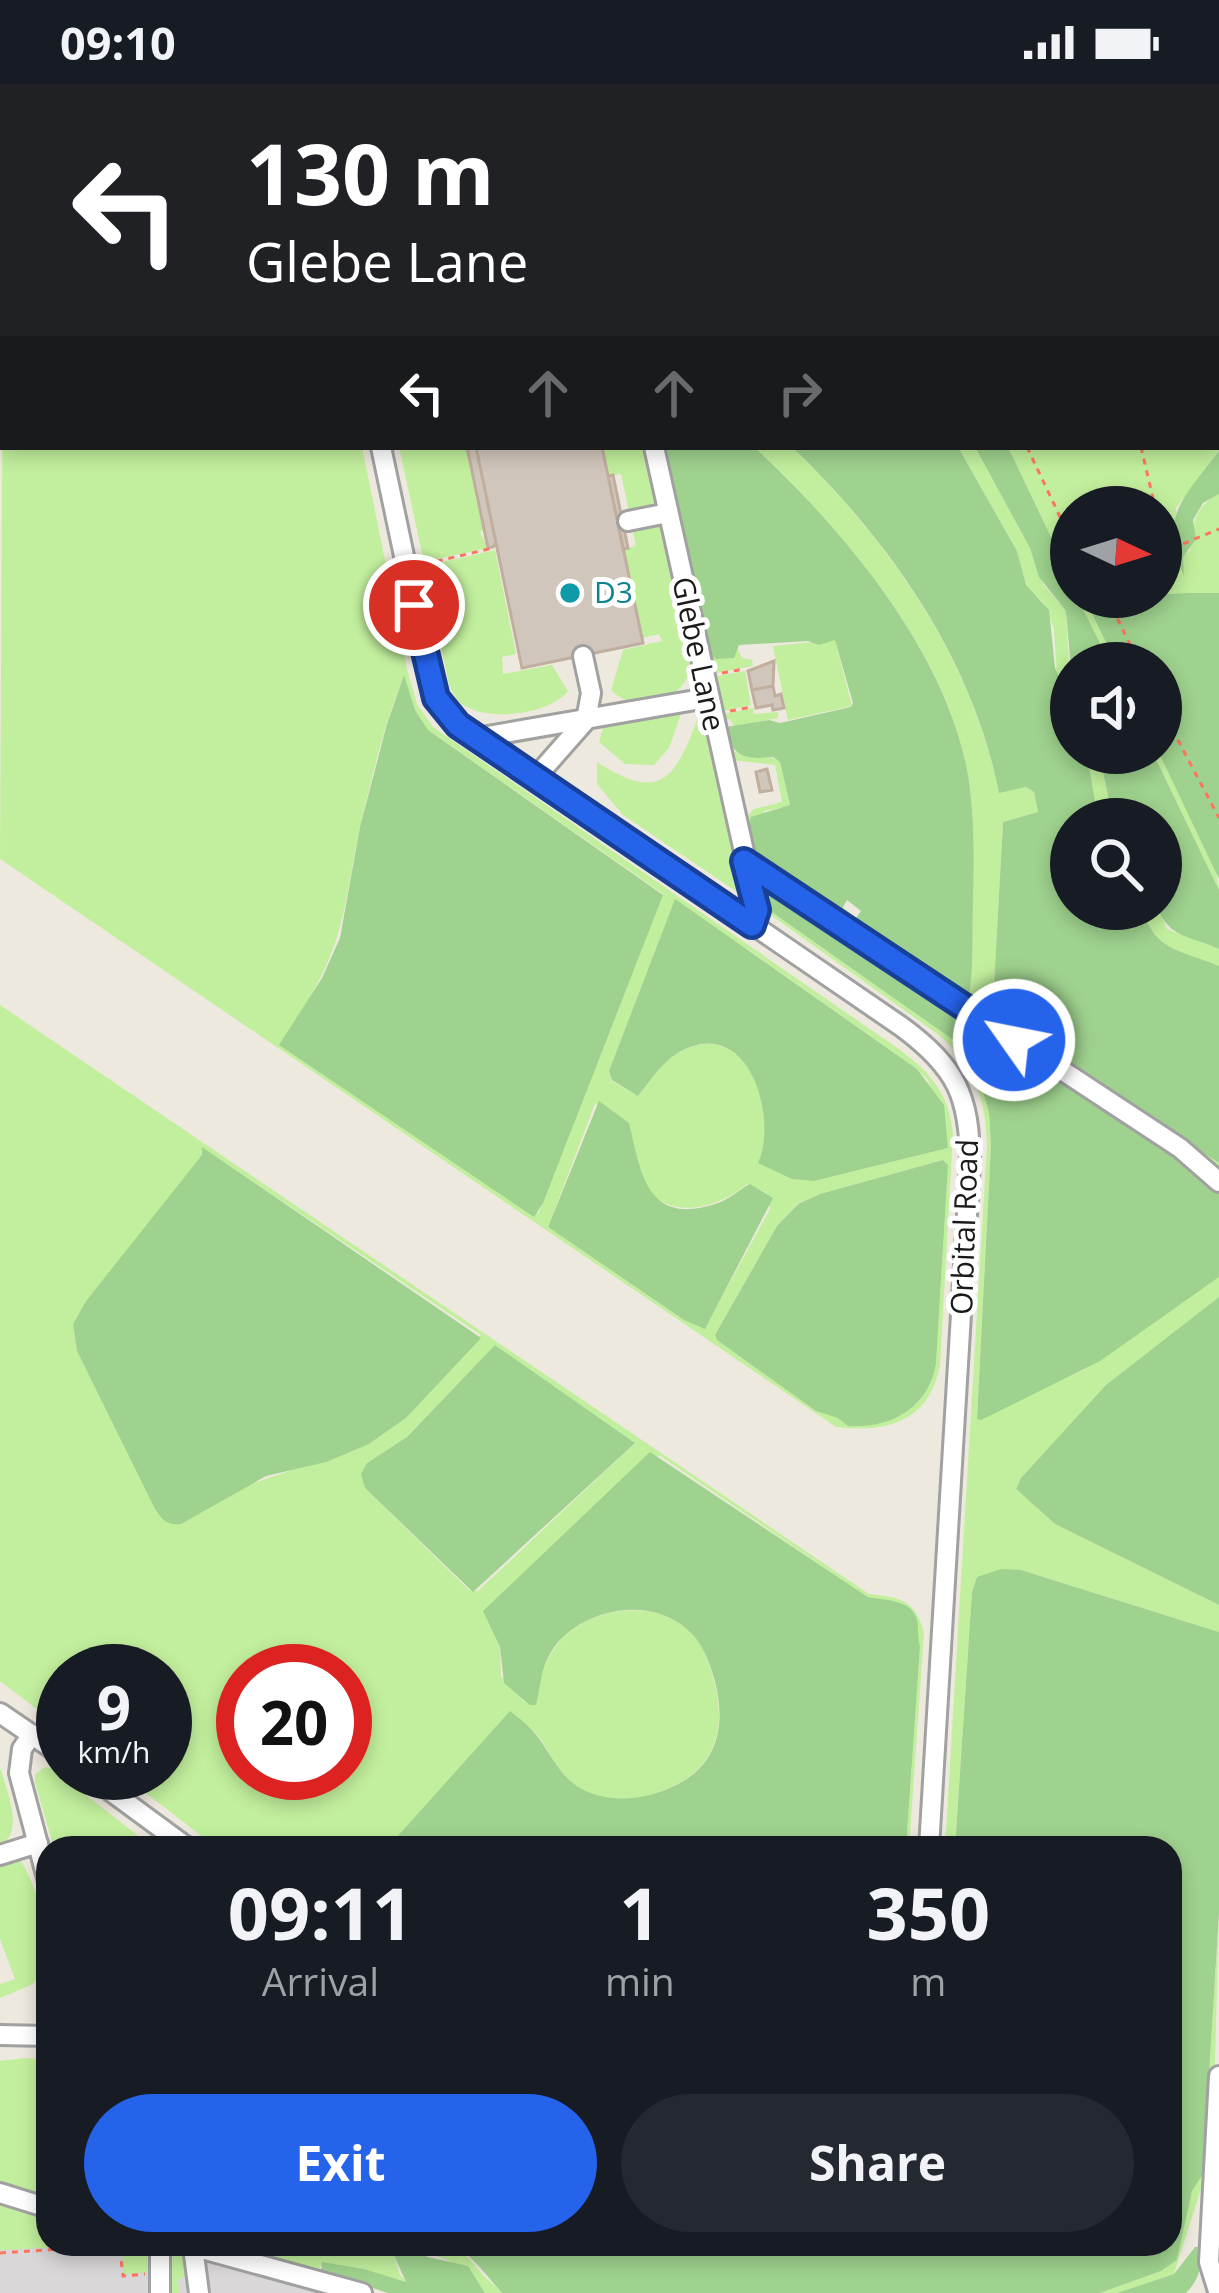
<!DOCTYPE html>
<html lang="en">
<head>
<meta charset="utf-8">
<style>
  body { margin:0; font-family:"Open Sans",sans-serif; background:#242831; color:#f1f3f6; height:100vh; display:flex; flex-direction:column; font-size:45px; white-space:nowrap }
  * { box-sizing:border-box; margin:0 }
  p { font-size:39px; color:#9ea1a6 }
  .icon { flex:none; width:66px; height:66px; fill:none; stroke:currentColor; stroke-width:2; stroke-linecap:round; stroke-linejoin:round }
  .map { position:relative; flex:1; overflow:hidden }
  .panel { position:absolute; left:36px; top:1752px; width:1146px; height:420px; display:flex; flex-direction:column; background:#171b24; border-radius:36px; box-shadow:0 6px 18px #0003 }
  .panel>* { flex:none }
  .guide { position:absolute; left:0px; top:0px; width:1221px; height:366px; box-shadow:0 6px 18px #0003; background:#202124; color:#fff; overflow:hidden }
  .needle { width:78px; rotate:94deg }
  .controls { position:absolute; left:1050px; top:402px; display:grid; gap:24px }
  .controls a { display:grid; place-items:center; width:132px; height:132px; border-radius:50%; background:#171b24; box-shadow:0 6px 18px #0003; font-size:60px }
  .speed { position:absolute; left:36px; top:1560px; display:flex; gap:24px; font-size:60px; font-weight:700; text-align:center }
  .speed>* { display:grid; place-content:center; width:156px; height:156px; border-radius:50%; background:#171b24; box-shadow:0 6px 18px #0003; line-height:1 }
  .speed small { font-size:30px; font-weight:400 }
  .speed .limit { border:18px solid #d22; background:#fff; color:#111 }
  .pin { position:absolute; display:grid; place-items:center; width:102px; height:102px; color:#fff; margin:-51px; border:6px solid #fff; border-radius:50%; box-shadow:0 3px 12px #0007 }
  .me { position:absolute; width:132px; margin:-66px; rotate:303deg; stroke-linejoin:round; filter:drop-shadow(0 0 9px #0008) }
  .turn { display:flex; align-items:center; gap:42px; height:252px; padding:0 48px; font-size:54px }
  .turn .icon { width:156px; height:156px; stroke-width:2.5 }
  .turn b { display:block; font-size:84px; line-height:102px }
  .lanes { display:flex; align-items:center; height:114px; padding:0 48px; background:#0003; justify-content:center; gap:60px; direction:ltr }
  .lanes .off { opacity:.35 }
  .eta { display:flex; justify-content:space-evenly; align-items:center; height:204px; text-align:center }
  .eta b { font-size:72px; font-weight:700; line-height:84px }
  .button { display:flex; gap:24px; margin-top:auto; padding:24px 48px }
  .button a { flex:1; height:138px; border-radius:72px; background:#2563eb; color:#fff; font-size:48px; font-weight:700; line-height:138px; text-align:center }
  .button a+a { background:#242831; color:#f1f3f6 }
  .status { display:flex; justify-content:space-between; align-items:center; height:84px; padding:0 60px; background:#171b24; direction:ltr }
  .status svg { height:33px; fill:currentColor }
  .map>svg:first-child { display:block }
</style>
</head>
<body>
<div class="status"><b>09:10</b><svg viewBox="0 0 49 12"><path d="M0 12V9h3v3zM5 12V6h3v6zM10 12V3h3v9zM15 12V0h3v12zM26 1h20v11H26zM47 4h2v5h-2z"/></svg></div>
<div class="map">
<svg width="1219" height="2209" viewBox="0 0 1219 2209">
  <rect width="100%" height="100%" fill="#eee9de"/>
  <path fill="#d9d7d7" d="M 0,2115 L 48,2160 L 158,2160 L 332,2209 L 0,2209 Z"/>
  <path fill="#e8cfe2" d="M 0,0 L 139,3 L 3,3 L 0,208 Z"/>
  <path fill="#c2ef9d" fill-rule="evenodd" d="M 873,0 L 1219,0 L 1219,367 L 1176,424 L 1178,476 L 1190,466 C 1193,440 1194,423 1219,410 L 1219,509 L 1161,510 L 1161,423 L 1071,423 L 1071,497 L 1008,363 L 1218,363 L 1218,3 L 866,3 Z
    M 3,203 L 3,363 L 362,363 L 407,585 L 417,620 L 433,643 L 896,963 C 928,986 950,1009 953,1050 L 940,1281 C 930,1338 886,1349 836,1343 L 0,775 ZM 404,592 L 415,626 L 428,646 L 663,810 L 538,1130 L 307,918 C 346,854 345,813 360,743 C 372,693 384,640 404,592 ZM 672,823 L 750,867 L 917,985 L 928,996 L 948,1064 L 814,1097 L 792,1094 L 759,1079 C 777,1036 752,944 694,962 C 667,970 654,992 638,1012 L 612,997 L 609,987 ZM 595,1020 L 629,1039 C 633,1059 634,1086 646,1103 C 670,1138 721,1123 747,1100 L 766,1109 L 770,1125 L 705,1244 L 684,1236 L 548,1143 ZM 943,1076 L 948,1081 L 936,1280 C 929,1325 890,1344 848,1342 L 839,1334 L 816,1327 L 718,1256 L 715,1251 L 777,1142 L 797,1120 L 820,1110 Z
    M 399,363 L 467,363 L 484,446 L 480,448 L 488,464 L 424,478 Z
    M 602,363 L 647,363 L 691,574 C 692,617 636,633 611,606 L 623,566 L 662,557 L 659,550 L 642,554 L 623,465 L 636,462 L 621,390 L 608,392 Z
    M 661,363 L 664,363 L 707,562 L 737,564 L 742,574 L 752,576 L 753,582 L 711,590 Z
    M 754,363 L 792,363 C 889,457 972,575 999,708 L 1026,703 L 1034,708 L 1038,728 L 1003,738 L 993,919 L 1091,998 L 1206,1068 L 1219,1079 L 1219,1091 L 751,773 L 745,735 L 754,725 L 782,718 L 775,681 L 732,676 L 722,644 L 726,643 L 732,666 C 753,679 769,668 780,678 L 790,722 L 763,727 L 839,829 L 842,822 L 876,854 L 969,912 C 974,883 972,850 973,820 C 974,777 975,733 968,691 C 947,567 842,445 754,363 Z
    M 958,363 L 975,363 L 1030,464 L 1043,500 L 1066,527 L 1071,619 L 1057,593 L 1054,545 L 1045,521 L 1026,501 L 1017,467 Z
    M 495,466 L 516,570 L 502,573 L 503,590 L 552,581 L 568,607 C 550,630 493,637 467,623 C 457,619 454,610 449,601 L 425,482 Z
    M 1077,513 L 1121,513 L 1086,516 L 1116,579 L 1110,579 Z
    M 835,556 L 852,622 L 788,636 L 773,562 Z
    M 745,587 L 751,621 L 719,628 L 712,593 Z
    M 753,624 L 754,630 L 778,628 L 778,634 L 734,642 L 730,635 L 721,637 L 719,631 Z
    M 678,628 L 681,630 L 669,664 L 654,681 L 625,680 L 599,658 L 603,644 L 609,642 Z
    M 697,636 L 706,649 L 749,816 L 623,731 L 597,700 L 597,678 C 658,718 675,697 697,636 Z
    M 1087,669 L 1099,669 L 1113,735 L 1098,735 Z
    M 1153,669 L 1159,669 C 1174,700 1219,776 1219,806 Z
    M 758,796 L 1176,1066 L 1219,1105 L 1219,1109 L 1173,1069 L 990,953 L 980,998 L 989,1029 L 991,1061 L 977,1334 L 1083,1286 L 1219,1193 L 1219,1213 L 1107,1301 L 1021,1394 L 1016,1405 L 1055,1440 L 1219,1521 L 1219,1548 L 1021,1486 L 977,1493 L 972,1508 L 955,1764 L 945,1764 L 987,1061 C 986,1015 974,981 939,951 L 765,827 ZM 760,801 L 770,809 L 959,960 L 766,824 Z
    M 1142,825 L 1158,825 L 1167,845 L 1219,865 L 1219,882 C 1182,866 1155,868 1142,825 Z
    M 0,921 L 869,1510 C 900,1513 916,1516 924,1549 L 909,1764 L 906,1764 L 920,1563 C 910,1534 900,1520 868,1513 L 659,1371 L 500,1563 L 501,1592 L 524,1617 C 541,1595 546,1568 568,1549 C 600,1522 655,1517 688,1545 C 701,1557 709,1577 713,1593 C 729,1649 714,1689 657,1709 C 632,1718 600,1717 577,1702 C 556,1689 549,1663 532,1645 C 525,1639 517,1633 510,1628 L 387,1764 L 217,1764 L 120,1689 L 165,1689 L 165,1587 L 63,1587 L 63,1645 L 0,1597 ZM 203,1064 L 481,1251 L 406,1334 L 369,1360 L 159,1431 L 77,1267 L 73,1240 L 86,1217 L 203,1071 ZM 495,1261 L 635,1359 L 478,1507 L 469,1506 L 365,1404 L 367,1379 L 407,1353 ZM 243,1587 L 345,1587 L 345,1689 L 243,1689 Z
    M 0,1683 C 7,1709 25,1745 0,1763 Z
    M 45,1683 L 51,1684 L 154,1764 L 54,1764 L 35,1699 L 35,1690 Z
    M 18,1774 C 38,1797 48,1856 48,1886 L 31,1901 L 0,1914 L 0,1900 L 15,1895 L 0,1855 L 0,1778 Z
    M 1219,1828 L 1215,1978 L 1203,2153 L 1202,2102 L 1174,2190 L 1117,2209 L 1100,2209 L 1161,2187 L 1177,2176 L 1192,2107 L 1203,2090 Z
    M 25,1974 L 48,1975 L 48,2114 L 0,2098 L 0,1977 Z
    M 0,2115 L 48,2130 L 48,2160 L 150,2160 L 151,2188 L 124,2190 L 122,2166 L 107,2161 L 0,2166 Z
    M 219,2160 L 367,2160 L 371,2167 L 392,2166 L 400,2191 L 409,2200 L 364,2185 L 320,2182 L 321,2187 Z
    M 395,2160 C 442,2160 451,2149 481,2189 C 487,2196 496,2202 502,2209 L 485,2209 C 467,2175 430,2171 395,2160 Z
    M 179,2167 L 185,2170 L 188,2191 L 178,2196 L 179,2209 L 167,2209 L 165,2182 Z"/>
  <path fill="#9fd28e" d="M 664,363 L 754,363 C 842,444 947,568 968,691 C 975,734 974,777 973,820 C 972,850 974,883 969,912 L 854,837 L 861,827 L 847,816 L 839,830 L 757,776 L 748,745 L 751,733 L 790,721 L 780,678 L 773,673 C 746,676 730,673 726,643 L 769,636 L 780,639 L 851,623 L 853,619 L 835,556 L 819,561 L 808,557 L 739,561 L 734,574 L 716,575 L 711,571 Z
    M 792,363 L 958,363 L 1017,467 L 1026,501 L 1049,526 L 1055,584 L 1071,619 L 1071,669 L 1087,669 L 1098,735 L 1071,735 L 1071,825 L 1142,825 C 1155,868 1182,866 1219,882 L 1219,1079 L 997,934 L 993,919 L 1003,738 L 1038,728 L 1034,708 L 1026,703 L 999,709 C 973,575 889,456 792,363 Z
    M 975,363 L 1008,363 L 1069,491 L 1071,513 L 1077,513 L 1110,579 L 1071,579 L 1071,586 L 1066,527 L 1039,493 L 1030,464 Z
    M 1219,367 L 1219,410 L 1203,419 L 1193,436 L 1196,455 L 1183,473 L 1184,492 C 1158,431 1184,414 1219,367 Z
    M 1187,509 L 1219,509 L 1219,795 L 1159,669 L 1161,579 L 1116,579 L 1085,515 Z
    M 404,591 L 415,626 L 428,646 L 663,811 L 543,1119 L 534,1133 L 279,961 L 322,894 L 340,854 L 360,743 L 387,640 Z
    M 1099,669 L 1153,669 L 1219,806 L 1219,865 C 1193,853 1169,854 1158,825 L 1161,825 L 1161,735 L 1113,735 Z
    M 760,801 L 961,934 L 959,960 L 766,824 Z
    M 675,815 L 917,985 L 944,1021 L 948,1064 L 814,1097 L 792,1095 L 758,1079 C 777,1038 753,943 693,962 C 667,970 654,992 638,1012 L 612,996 L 609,987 Z
    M 990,952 L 1174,1069 L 1219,1109 L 1219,1193 L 1100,1277 L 981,1336 L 977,1335 L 991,1061 L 989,1029 L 980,998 Z
    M 599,1017 L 629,1039 C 641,1088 646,1144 718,1119 C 730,1115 740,1105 750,1100 L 773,1114 L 705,1245 L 684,1236 L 548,1143 Z
    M 202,1063 L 481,1254 L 406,1334 L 369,1360 L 326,1378 L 266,1392 L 181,1440 C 167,1442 161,1435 154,1423 L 77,1267 L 73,1240 L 86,1217 L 202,1071 Z
    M 943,1076 L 948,1081 L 936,1280 C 929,1324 890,1345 848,1342 L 838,1334 L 816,1327 L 717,1256 L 715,1251 L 777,1142 L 798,1120 L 820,1110 Z
    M 1219,1213 L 1219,1521 L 1055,1440 L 1016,1405 L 1021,1394 L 1106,1301 Z
    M 495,1261 L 635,1359 L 473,1508 L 365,1404 L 361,1390 L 367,1379 L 407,1353 Z
    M 650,1368 L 868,1513 C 887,1517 917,1515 918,1542 C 918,1549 918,1556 920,1563 L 906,1764 L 387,1764 L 510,1627 C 520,1635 530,1642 537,1652 C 550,1669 559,1690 577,1702 C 603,1719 637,1717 665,1706 C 717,1686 728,1644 714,1594 C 709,1577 702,1558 688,1546 C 649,1510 578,1525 551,1568 C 540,1585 541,1603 536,1621 L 530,1621 L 504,1599 L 500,1563 L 483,1527 Z
    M 1001,1485 L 1021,1486 L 1219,1548 L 1219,1828 L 1203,2090 L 1192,2107 L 1177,2176 L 1161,2187 L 1100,2209 L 502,2209 C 487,2192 472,2171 452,2160 L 1170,2160 L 1170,1764 L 955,1764 L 972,1508 L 977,1493 Z
    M 367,2160 L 395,2160 L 428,2173 L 468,2182 L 485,2209 L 388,2209 L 321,2187 L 322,2178 L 364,2185 L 406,2198 L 392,2167 L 371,2168 Z
    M 1195,2163 L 1202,2163 C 1201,2183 1200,2195 1186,2209 L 1117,2209 L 1174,2190 Z"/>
  <path fill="#b4ffbd" d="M 522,0 L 797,0 L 523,3 Z"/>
  <path fill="#d1c6bb" stroke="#c0af9f" stroke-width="3" d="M 0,0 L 43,0 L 3,3 L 0,64 Z
    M 333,0 L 430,0 L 432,3 L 329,3 Z
    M 467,363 L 476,363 L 496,459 L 493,463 L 488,464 Z
    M 476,363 L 602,363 L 643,559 L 522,584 Z
    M 613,391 L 628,464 L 623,465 L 608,392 Z
    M 774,577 L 773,602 L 752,606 L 748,587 Z
    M 773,602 L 775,612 L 781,610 L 784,624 L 773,626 L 772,621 L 756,624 L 752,606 Z
    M 767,685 L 772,706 L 760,708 L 756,688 Z"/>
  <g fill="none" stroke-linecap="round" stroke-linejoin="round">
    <defs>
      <path id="minor" d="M 175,0 L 178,3
        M 491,0 L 493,3
        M 79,3 L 81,0
        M 209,3 L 212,0
        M 835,3 L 841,0
        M 0,120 L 3,115
        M 381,363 L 430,595 L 435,615 L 447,631 L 902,943 C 956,983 970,1012 970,1080 L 929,1764
        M 654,363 L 755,817 L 752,841
        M 628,437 L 668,429
        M 476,654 L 707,614
        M 535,694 L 586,636 L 591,609 L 583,572
        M 744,777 L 1180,1064 L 1219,1098
        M 0,1629 L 63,1672
        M 32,1650 L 22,1665 L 19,1689 L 48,1798
        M 86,1689 L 188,1764
        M 0,1771 L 38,1759
        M 0,1951 L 48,1952
        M 0,2109 L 48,2124
        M 184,2160 L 362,2209
        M 193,2163 L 199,2209
        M 1218,2207 L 1209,2178 L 1219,1992
        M 160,2209 L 160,2160"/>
    </defs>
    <use href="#minor" stroke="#a1a1a1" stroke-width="24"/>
    <path stroke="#ff755e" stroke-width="3" stroke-dasharray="6 6" stroke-linecap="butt" d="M 870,0 L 874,3
      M 1027,363 L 1071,456
      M 1141,363 L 1155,423
      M 1161,447 L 1165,463
      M 1161,469 L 1219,445
      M 425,480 L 493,464
      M 1107,513 L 1139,579
      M 722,589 L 744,585
      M 1161,624 L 1219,734
      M 730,627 L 752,623
      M 0,2169 L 107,2162 L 120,2166 L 123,2192 L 145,2190"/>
    <use href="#minor" stroke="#fff" stroke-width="18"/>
  </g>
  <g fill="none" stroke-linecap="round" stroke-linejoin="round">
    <defs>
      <path id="route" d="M 414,521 L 436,614 L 458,641 L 752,841 L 757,826 L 744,777 L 1014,956"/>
    </defs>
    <use href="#route" stroke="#184099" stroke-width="30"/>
    <use href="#route" stroke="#2563eb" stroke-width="21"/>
  </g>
  <circle fill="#0f9aa8" stroke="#fff" stroke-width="4.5" cx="570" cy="509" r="12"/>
  <g text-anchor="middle" stroke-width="10" stroke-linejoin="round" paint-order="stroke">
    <g font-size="30" fill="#0d838f" stroke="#fff" text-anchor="start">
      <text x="594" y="519">D3</text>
    </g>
    <g font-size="30" fill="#1a1a1a" stroke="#fff">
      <text transform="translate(698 570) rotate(78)" y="10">Glebe Lane</text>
      <text transform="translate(965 1143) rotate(-88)" y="10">Orbital Road</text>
    </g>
  </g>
</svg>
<div class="controls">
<a><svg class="needle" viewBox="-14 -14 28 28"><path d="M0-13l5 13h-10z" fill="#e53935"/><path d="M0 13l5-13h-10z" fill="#9ea1a6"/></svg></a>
<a><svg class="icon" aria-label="sound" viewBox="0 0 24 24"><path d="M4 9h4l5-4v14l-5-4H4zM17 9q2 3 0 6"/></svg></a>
<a><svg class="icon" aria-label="search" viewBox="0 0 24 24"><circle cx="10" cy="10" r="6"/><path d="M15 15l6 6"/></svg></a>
</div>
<div class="speed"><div>9<small>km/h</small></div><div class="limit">20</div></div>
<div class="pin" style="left:414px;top:521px;background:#d93025"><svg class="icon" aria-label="arrive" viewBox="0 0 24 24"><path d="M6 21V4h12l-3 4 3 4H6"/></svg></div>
<svg class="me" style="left:1014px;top:956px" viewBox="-20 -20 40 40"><circle r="17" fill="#2563eb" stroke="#fff" stroke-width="3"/><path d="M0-11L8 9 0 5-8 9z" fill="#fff"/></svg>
<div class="guide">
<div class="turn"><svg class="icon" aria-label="left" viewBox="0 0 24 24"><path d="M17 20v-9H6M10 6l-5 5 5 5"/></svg><div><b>130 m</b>Glebe Lane</div></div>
<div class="lanes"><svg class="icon" aria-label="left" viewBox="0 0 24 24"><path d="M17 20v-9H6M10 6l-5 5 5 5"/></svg><svg class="icon off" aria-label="ahead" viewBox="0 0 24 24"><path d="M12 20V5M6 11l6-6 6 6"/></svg><svg class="icon off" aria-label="ahead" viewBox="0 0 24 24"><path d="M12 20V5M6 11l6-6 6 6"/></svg><svg class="icon off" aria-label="right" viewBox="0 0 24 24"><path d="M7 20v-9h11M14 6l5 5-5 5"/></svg></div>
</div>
<section class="panel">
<div class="eta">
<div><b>09:11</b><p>Arrival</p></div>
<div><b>1</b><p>min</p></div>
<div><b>350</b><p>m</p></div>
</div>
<div class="button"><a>Exit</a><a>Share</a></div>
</section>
</div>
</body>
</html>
